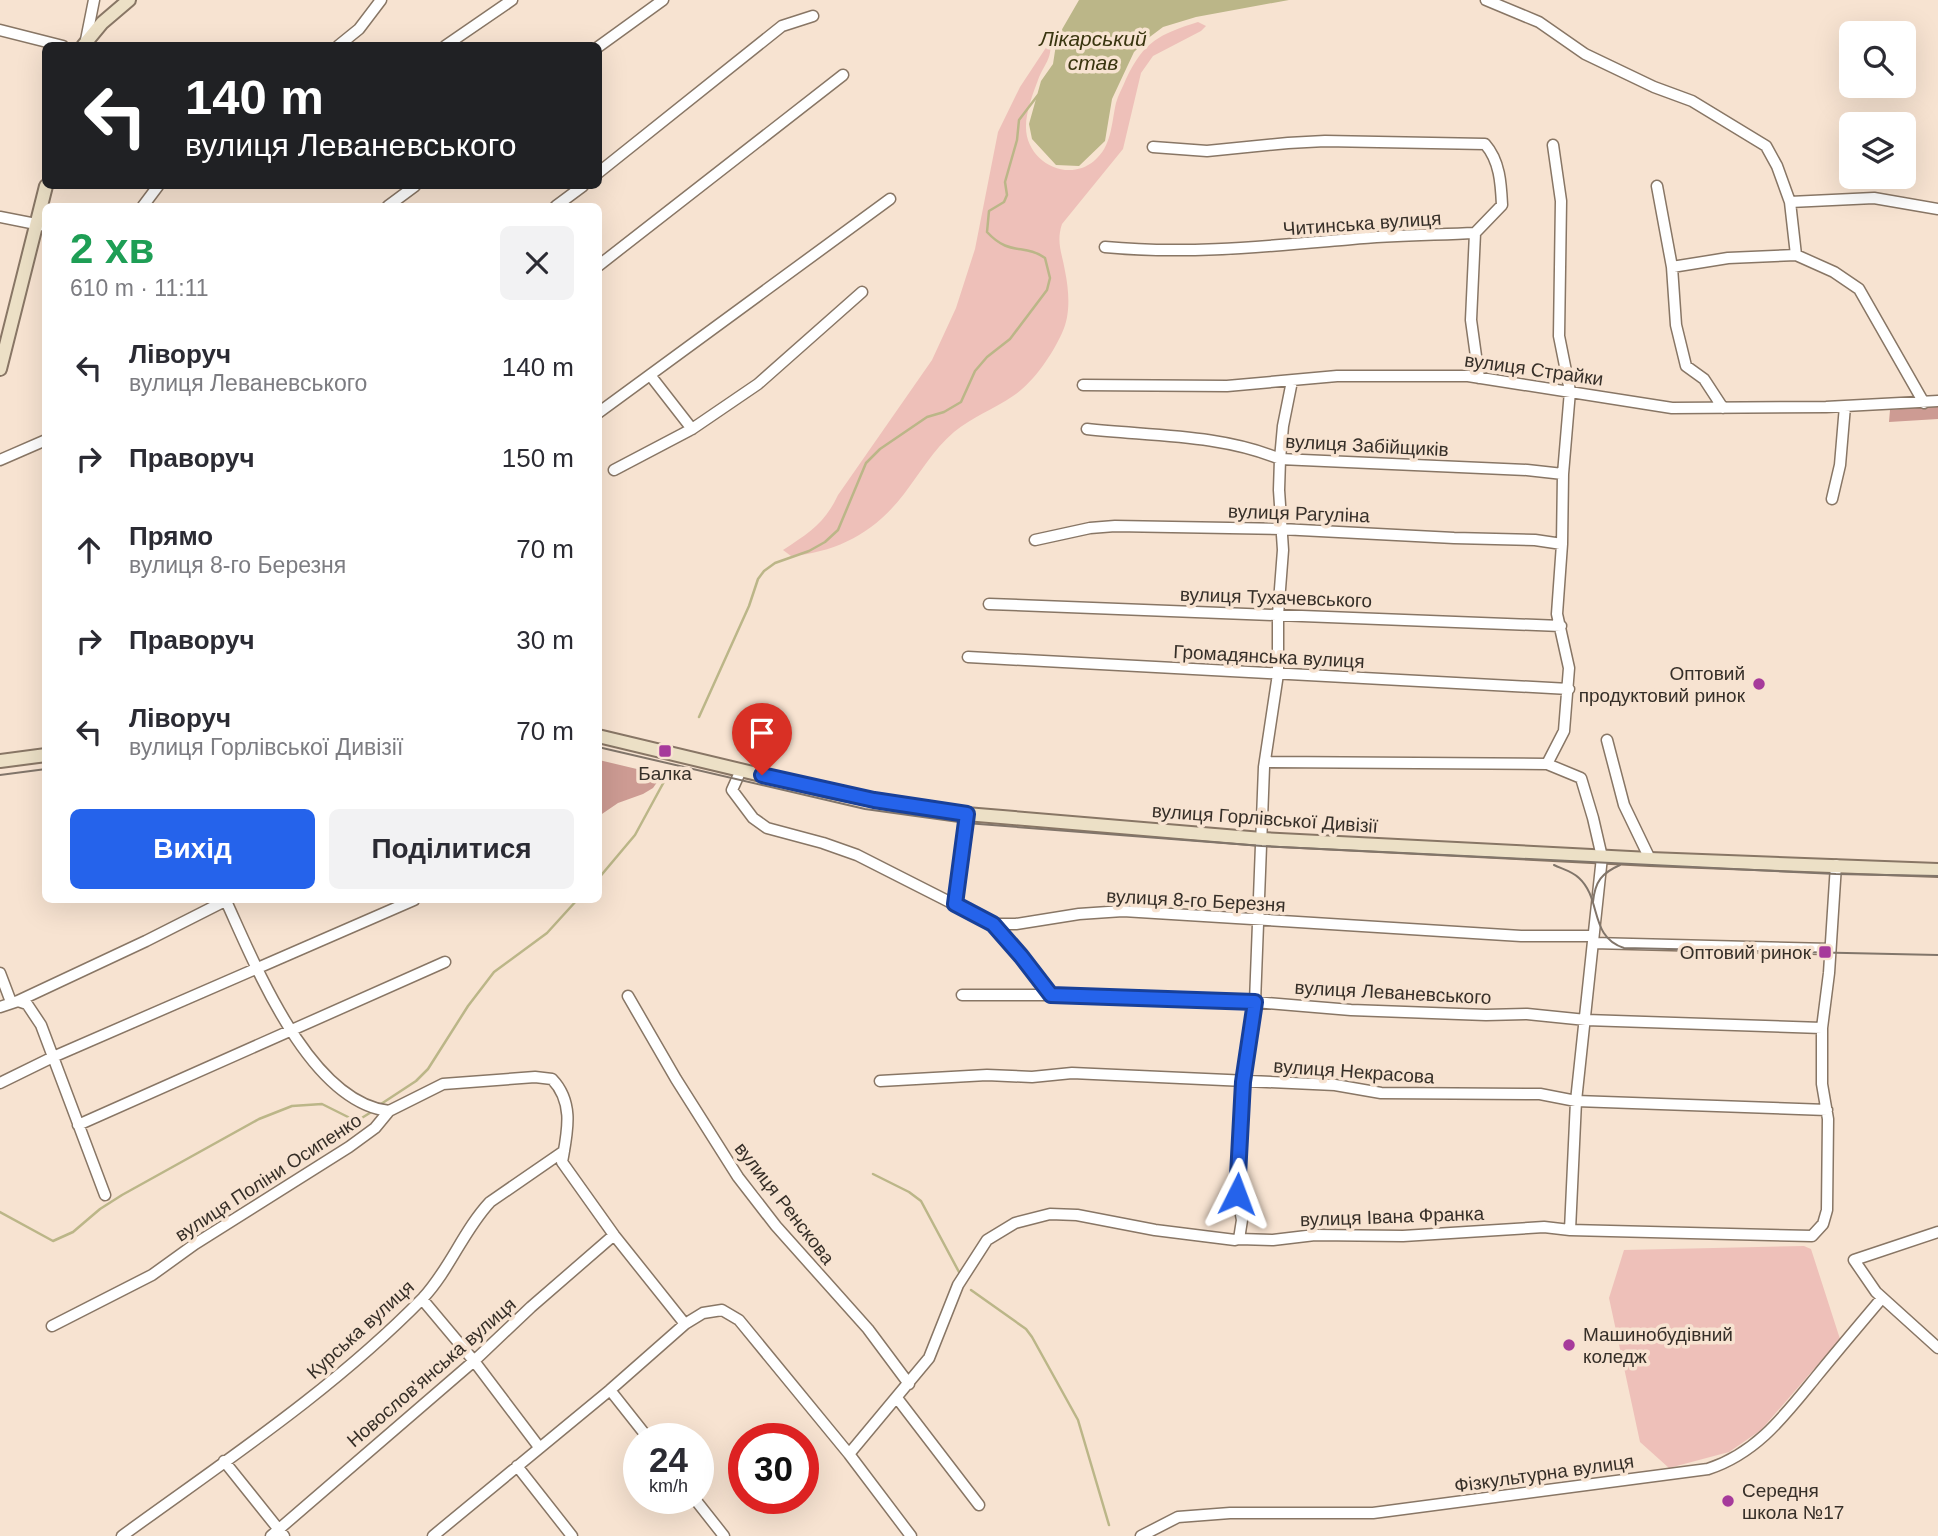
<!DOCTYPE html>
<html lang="uk">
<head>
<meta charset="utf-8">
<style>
  body { margin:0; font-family:Helvetica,sans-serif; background:#f2f2f3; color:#2b2b33; height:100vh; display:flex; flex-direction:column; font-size:26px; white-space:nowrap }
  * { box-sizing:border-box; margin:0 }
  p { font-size:23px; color:#7c7c81 }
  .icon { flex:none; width:38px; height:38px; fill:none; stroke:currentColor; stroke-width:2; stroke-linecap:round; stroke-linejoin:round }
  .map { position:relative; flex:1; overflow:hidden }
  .drawer { position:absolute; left:42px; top:203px; width:560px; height:700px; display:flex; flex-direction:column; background:#fff; border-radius:10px; box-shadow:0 7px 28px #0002 }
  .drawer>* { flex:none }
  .guide { position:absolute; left:42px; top:42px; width:560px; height:147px; border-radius:10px; box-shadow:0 7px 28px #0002; background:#202124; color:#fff; overflow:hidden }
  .fabs { position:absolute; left:1839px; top:21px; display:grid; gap:14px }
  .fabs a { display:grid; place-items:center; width:77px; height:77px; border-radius:10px; background:#fff; box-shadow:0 7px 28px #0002; font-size:35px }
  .speed { position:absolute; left:623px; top:1423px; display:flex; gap:14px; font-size:35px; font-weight:700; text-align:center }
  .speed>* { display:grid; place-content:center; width:91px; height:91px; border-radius:50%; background:#fff; box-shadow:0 7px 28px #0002; line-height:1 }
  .speed small { font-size:18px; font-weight:400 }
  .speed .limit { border:10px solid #d22; background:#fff; color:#111 }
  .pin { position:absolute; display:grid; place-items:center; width:60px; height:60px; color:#fff; margin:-72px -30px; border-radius:50% 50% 50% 0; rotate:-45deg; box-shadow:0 0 7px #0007 }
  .pin .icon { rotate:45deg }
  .me { position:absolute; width:77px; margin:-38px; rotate:3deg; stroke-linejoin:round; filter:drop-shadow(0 0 5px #0008) }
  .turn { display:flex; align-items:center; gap:24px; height:147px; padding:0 28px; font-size:32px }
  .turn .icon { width:91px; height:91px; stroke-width:2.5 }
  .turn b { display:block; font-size:49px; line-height:60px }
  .round { display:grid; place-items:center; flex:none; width:74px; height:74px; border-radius:10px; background:#f2f2f3 }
  .headline { display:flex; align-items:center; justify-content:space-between; height:119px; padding:0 28px }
  h1 { font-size:42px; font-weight:600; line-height:52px; color:#1e9e55 }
  .action { display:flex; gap:14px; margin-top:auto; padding:14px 28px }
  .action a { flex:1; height:80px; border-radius:10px; background:#2563eb; color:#fff; font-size:28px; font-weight:600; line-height:80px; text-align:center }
  .action a+a { background:#f2f2f3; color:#2b2b33 }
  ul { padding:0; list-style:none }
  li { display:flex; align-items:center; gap:21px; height:91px; padding:0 28px }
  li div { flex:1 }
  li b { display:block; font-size:26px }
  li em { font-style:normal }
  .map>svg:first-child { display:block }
</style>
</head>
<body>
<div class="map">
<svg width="1938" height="1536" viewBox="0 0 1938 1536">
  <rect width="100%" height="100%" fill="#f7e3d1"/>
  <path fill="#eec0b9" d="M 1198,22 L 1206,26 L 1201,31 L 1153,56 L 1141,73 L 1123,149 L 1062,224 C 1056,242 1062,253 1065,271 C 1069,291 1071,314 1062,333 C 1052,355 1033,383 1013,396 C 994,409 972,417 954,432 C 933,450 920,473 904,494 C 875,532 838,552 791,556 L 783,550 C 809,533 825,523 838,495 L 932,360 L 956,308 L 975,249 L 998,132 L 1020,87 L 1051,40 C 1051,62 1045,62 1038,80 C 1033,93 1026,112 1026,126 C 1025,160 1066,184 1094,161 C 1112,146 1111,125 1116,103 C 1118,95 1123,87 1126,79 C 1144,41 1160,34 1198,22 Z
    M 1804,1246 L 1811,1249 L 1840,1339 L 1761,1430 L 1729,1452 L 1669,1468 L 1640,1442 L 1609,1298 L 1624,1250 Z"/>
  <path fill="#cd9b93" d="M 1938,405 L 1938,419 L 1889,422 L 1890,410 Z
    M 599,760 L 662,775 L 653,788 L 643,794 L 618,803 L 599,816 Z"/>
  <path fill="#bbb688" d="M 1079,0 L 1289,0 L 1196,17 L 1163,27 L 1147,39 L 1134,52 L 1112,99 L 1105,141 L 1079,166 L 1056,165 L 1032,139 L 1029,124 L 1041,81 L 1053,64 L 1057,38 Z"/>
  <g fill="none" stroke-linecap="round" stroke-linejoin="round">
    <path stroke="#bbb688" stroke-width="2.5" d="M 699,717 L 749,606 L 758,579 L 764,571 L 775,563 L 809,551 L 825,542 L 838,530 L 866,463 L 880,449 L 927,417 L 944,412 L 961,402 L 975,371 L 987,357 L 1010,339 L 1047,290 L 1050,278 L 1045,258 C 1024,243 1010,257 987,232 L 989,211 L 1004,202 L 1007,195 L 1005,182 L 1017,140 L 1019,120 L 1038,95
      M 598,879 L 635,835 L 666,778
      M 381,1104 L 416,1081 L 428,1069 L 468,1006 L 494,972 L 547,933 L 577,900
      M 873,1174 L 909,1192 L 921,1201 L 959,1272
      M 0,1212 L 53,1241 L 73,1232 L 100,1209 L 122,1195 L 259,1119 L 292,1106 L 322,1104 L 354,1120 L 360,1119 L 373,1111
      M 971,1290 L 1026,1329 L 1032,1337 L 1078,1420 L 1109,1525"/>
    <defs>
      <path id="street" d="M 1486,0 L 1539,22 L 1585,54 L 1654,87 L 1692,101 L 1766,146 L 1777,166 L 1790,202 L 1796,255
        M 0,30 L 63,46
        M 86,40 L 94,0
        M 338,46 L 359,29 L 381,0
        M 445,46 L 512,0
        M 598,47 L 663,0
        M 1553,145 L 1561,201 L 1559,336 L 1570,391 L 1563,474 L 1562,544 L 1557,614 L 1569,668 L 1564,731 L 1547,764 L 1581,778 L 1593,818 L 1602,857 L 1576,1101 L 1570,1230
        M 1153,147 L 1207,151 L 1288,143 L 1325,141 L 1485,144 C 1500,161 1501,184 1502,205 L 1475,233
        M 598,173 L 782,26 L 813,16
        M 1657,186 L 1672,267 L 1676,325 L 1686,366 L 1704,379 L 1723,408
        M 1790,202 L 1874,198 L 1938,209
        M 143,206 L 158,186
        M 388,206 L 415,186
        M 556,206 L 583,186
        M 0,217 L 46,226
        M 1105,247 C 1188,255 1270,246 1352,239 C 1393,235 1434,235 1475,233 L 1471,320 L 1479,378
        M 598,266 L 843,75
        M 1672,267 L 1728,258 L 1796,255 L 1834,272 L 1859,289 L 1924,403
        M 650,375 L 692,429
        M 1083,385 L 1227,386 L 1337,376 L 1468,376 L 1672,408 L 1826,407 L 1938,401
        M 598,413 L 890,199
        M 1087,429 C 1150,436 1221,434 1280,459 L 1527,470 L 1563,474
        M 0,460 L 46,440
        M 614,470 L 692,429 L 758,384 L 862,292
        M 1832,499 L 1840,465 L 1845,406
        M 1035,540 L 1090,528 L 1115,526 L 1281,529 L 1454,538 L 1535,540 L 1562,544
        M 989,604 L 1561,626
        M 968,657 L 1569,689
        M 1607,740 L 1624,805 L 1650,859
        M 1265,762 L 1547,764
        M 741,770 L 732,790 L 753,818 L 767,828 L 823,843 L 857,855 L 993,924 L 1016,924 L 1079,914 L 1123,911 L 1521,936 L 1593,936
        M 226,901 C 255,964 309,1102 389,1111
        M 955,904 L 966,814
        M 993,924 L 1022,956 L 1050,995
        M 1593,943 L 1830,949
        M 0,973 L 11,1002
        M 962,995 L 1050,995 L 1255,1002 L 1351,1010 L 1486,1015 L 1527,1014 L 1586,1020 L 1822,1028
        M 628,996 L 676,1079 L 738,1177 L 776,1226 L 868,1329 L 909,1384
        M 18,1001 L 27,1004 L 41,1025 L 105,1195
        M 0,1007 L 18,1001 L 146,941 L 227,900
        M 880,1081 L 987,1075 L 1032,1077 L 1072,1073 L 1335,1085 L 1381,1093 L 1540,1094 L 1576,1101 L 1827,1110
        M 0,1083 L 53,1057 L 414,900
        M 78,1125 L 445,962
        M 1938,1232 L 1854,1260 L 1876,1292 L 1938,1348
        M 1239,1239 L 1242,1220 L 1237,1194 L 1243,1082 L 1255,1002 L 1264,767 L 1278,674 L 1278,615 L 1283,550 L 1279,490 L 1280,459 L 1283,426 L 1292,381
        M 422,1299 L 474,1361 L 539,1447
        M 52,1326 L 152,1275 L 195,1244 L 349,1147 L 375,1128 L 389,1111 L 443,1084 L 535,1077 L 552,1079 C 575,1103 567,1133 562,1162 L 614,1235 L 685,1324
        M 610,1390 L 648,1438
        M 897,1398 L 979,1505
        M 849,1454 L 929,1358 L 958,1285 L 987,1240 L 1015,1223 L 1050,1214 L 1077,1215 L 1155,1230 L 1235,1240 L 1239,1239 L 1273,1240 L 1315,1235 L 1403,1236 L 1544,1227 L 1570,1230 L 1812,1236 L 1823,1224 L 1827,1210 L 1828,1119 L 1822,1084 L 1822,1028 L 1829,973 L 1836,865
        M 224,1461 L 284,1536
        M 517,1466 L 572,1536
        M 694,1498 L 724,1536
        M 122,1536 C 225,1461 333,1390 423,1298 C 450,1269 463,1231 490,1202 L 564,1151
        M 271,1536 L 474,1361 L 531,1307 L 614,1235
        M 433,1536 L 610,1390 L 685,1324 L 703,1313 L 722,1310 L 739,1320 L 849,1454 L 911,1536
        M 1141,1536 L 1178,1517 L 1230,1513 L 1373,1513 L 1708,1469 C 1757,1453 1785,1415 1816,1377 C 1838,1350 1860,1324 1882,1298"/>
      <path id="secondary" d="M 83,46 L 102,23 L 129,0
        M 0,369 L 46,186
        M 598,736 L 828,791 L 898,805 L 966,814 L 1262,839 L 1650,859 L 1938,870
        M 0,761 L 46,755"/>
    </defs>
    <use href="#street" stroke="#887665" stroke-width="13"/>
    <use href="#secondary" stroke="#887665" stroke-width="16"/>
    <use href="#street" stroke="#fff" stroke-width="10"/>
    <use href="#secondary" stroke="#ece0c6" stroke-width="12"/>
    <path stroke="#81756a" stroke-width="2" d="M 598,747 L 865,809 L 966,823 L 1262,846 L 1836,874 L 1938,876
      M 0,775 L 46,769
      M 1554,865 C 1562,869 1572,871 1579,878 C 1602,899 1589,937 1624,948 L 1938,955
      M 1593,902 C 1595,881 1602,873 1620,865"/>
  </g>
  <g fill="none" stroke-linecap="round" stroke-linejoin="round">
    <defs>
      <path id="route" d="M 762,775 L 874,800 L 967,814 L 955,904 L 993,924 L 1021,956 L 1051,995 L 1255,1002 L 1243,1082 L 1237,1194"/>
    </defs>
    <use href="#route" stroke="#184099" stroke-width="18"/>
    <use href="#route" stroke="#2563eb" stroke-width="12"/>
  </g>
  <g fill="#a63a9b" stroke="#f7e3d1" stroke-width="2.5">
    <circle cx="1759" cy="684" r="7"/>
    <rect x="658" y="744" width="14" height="14" rx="3.5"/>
    <rect x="1818" y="945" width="14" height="14" rx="3.5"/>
    <circle cx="1569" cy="1345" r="7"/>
    <circle cx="1728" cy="1501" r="7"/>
  </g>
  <g text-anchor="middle" stroke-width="7" stroke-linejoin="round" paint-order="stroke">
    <g font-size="19" fill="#362f28" stroke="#f7e3d1">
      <text transform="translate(1362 223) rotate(-4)" y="7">Читинська вулиця</text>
      <text transform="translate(1534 369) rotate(8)" y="7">вулиця Страйки</text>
      <text transform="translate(1367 445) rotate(3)" y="7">вулиця Забійщиків</text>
      <text transform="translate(1299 513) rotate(2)" y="7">вулиця Рагуліна</text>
      <text transform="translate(1276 597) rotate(2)" y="7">вулиця Тухачевського</text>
      <text transform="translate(1269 656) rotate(3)" y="7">Громадянська вулиця</text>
      <text transform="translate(1265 818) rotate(4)" y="7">вулиця Горлівської Дивізії</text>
      <text transform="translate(1196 900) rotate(3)" y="7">вулиця 8-го Березня</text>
      <text transform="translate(1393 992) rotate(3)" y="7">вулиця Леваневського</text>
      <text transform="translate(1354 1071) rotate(4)" y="7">вулиця Некрасова</text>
      <text transform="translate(268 1177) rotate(-33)" y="7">вулиця Поліни Осипенко</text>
      <text transform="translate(785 1203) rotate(52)" y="7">вулиця Ренскова</text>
      <text transform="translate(1392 1216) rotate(-2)" y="7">вулиця Івана Франка</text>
      <text transform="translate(360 1329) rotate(-42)" y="7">Курська вулиця</text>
      <text transform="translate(431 1372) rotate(-41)" y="7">Новослов'янська вулиця</text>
      <text transform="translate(1544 1473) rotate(-8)" y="7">Фізкультурна вулиця</text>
    </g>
    <g font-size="19" fill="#362f28" stroke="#f7e3d1" text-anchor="end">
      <text x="1745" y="680">Оптовий<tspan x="1745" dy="22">продуктовий ринок</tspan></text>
      <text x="665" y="780" text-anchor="middle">Балка</text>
      <text x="1811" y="959">Оптовий ринок</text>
      <text x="1583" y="1341" text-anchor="start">Машинобудівний<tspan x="1583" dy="22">коледж</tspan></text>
      <text x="1742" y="1497" text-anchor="start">Середня<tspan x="1742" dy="22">школа №17</tspan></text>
    </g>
    <g font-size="21" font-style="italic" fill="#39350f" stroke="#f7e3d1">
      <text x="1093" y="46">Лікарський<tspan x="1093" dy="24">став</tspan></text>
    </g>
  </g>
</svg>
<div class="fabs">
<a><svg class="icon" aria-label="search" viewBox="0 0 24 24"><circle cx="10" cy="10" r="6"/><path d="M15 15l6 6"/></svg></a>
<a><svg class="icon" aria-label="layers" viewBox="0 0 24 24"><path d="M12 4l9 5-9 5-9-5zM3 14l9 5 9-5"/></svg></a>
</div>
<div class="speed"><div>24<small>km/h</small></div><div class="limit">30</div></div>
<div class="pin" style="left:762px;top:775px;background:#d93025"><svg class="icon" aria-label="arrive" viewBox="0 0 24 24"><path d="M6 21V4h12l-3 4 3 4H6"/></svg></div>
<svg class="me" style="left:1237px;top:1194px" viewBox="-20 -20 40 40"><path d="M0-17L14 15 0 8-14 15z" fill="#2563eb" stroke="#fff" stroke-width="4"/></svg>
<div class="guide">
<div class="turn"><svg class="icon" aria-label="left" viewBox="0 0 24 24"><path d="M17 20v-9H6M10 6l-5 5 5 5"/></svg><div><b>140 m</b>вулиця Леваневського</div></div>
</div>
<section class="drawer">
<div class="headline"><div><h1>2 хв</h1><p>610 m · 11:11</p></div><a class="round"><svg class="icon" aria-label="close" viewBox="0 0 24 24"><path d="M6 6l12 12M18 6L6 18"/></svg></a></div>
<ul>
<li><svg class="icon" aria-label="left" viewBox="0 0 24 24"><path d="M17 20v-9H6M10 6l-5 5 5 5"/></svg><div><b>Ліворуч</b><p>вулиця Леваневського</p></div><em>140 m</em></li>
<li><svg class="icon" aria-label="right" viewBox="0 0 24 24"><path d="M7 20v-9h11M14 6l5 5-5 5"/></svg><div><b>Праворуч</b></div><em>150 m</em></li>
<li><svg class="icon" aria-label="ahead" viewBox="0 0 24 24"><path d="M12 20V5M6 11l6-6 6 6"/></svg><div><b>Прямо</b><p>вулиця 8-го Березня</p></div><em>70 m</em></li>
<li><svg class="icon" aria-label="right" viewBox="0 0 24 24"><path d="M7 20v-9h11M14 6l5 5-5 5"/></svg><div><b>Праворуч</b></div><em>30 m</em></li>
<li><svg class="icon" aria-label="left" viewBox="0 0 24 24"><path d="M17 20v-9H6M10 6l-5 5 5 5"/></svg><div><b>Ліворуч</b><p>вулиця Горлівської Дивізії</p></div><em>70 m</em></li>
</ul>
<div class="action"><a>Вихід</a><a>Поділитися</a></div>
</section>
</div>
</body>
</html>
